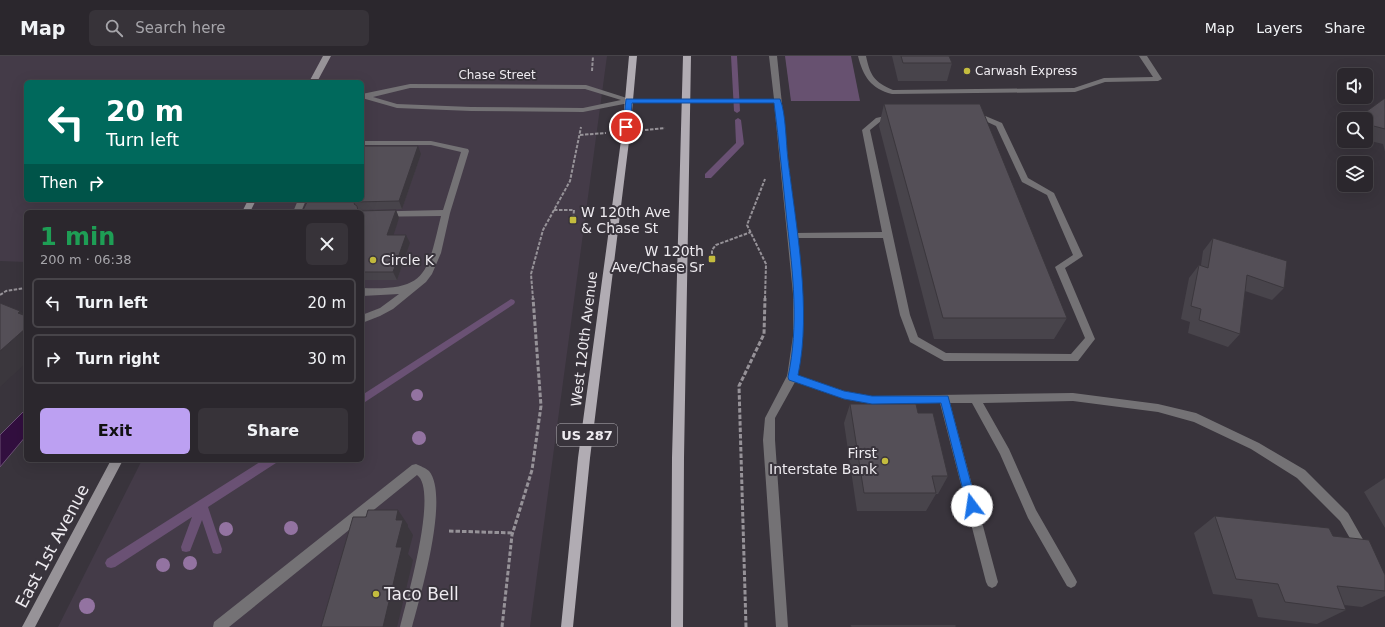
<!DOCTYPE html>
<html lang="en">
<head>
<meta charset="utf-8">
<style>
  body { margin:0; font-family:"DejaVu Sans",sans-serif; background:#373339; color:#f1f3f6; height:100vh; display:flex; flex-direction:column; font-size:15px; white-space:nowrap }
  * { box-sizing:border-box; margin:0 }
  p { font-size:13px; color:#a6a5aa }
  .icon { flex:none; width:22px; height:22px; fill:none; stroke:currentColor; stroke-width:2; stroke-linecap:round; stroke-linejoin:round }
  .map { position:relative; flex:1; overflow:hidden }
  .side { position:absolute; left:24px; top:154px; width:340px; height:252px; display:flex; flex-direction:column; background:#2b272d; border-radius:6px; box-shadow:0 4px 16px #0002,0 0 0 1px #474449 }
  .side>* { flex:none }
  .guide { position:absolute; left:24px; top:24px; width:340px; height:122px; border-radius:6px; box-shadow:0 4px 16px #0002,0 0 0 1px #474449; background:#00695c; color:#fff; overflow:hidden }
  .buttons { position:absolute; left:1337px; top:12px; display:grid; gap:8px }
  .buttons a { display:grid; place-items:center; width:36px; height:36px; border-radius:6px; background:#2b272d; box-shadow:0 4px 16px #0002,0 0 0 1px #474449; font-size:20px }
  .pin { position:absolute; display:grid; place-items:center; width:34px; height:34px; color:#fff; margin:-17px; border:2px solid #fff; border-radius:50%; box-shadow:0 1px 4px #0007 }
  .me { position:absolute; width:44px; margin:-22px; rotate:346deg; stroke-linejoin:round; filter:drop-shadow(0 0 3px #0008) }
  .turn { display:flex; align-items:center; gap:14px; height:84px; padding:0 16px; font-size:18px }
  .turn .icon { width:52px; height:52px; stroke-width:2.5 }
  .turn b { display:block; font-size:28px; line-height:34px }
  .then { display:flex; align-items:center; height:38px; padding:0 16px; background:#0003; gap:8px; font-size:15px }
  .round { display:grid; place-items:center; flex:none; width:42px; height:42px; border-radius:6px; background:#373339 }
  .overview { display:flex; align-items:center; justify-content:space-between; height:68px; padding:0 16px }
  h1 { font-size:24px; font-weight:700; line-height:30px; color:#1e9e55 }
  .primary-button { display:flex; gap:8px; margin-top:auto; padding:8px 16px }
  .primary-button a { flex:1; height:46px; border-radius:6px; background:#bca0f2; color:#111; font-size:16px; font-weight:700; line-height:46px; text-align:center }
  .primary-button a+a { background:#373339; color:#f1f3f6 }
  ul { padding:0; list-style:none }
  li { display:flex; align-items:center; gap:12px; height:50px; margin:0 8px 6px; padding:0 8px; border:2px solid #474449; border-radius:6px }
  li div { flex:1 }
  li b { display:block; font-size:15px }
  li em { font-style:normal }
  header { display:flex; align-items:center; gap:24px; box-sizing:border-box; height:56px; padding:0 20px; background:#2b272d; border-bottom:1px solid #474449 }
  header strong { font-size:19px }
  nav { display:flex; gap:22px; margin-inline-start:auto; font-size:14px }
  .search { width:280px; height:36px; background:#373339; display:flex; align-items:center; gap:10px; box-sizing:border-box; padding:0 14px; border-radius:6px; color:#a6a5aa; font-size:15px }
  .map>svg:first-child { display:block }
</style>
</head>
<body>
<header>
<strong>Map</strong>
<div class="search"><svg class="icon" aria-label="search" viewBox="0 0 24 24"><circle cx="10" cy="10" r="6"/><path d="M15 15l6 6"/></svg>Search here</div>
<nav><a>Map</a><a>Layers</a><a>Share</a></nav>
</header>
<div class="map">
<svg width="1385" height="571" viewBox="0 0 1385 571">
  <rect width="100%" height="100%" fill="#39343c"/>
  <path fill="#443b48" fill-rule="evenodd" d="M 0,0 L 607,0 L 530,571 L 58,571 L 142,404 L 362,404 L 362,156 L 26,156 L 26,206 L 0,205 ZM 26,26 L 362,26 L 362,144 L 26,144 Z"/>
  <path fill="#675170" d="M 785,0 L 851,0 L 860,45 L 791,45 Z"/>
  <path fill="#320f3f" stroke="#6a5174" d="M 26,353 L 26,380 L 0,411 L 0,379 Z"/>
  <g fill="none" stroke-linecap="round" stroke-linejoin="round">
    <path fill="#6a5174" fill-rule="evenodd" d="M 731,0 L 737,0 L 740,55 L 737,57 L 734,55 Z
      M 738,62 L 741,64 L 744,88 L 711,122 L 705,122 L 705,118 L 736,87 L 735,64 Z
      M 511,243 L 514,244 L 515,246 L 514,248 L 362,348 L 362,339 Z
      M 263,404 L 277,404 L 276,407 L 208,451 L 222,493 L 221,497 L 217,498 L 213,497 L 202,464 L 190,495 L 186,496 L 182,495 L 181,491 L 192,461 L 115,511 L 111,512 L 107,511 L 105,507 L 107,503 Z"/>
    <path stroke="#969298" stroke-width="2" stroke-dasharray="3.5 1.5" stroke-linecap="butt" d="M 592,15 L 593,0
      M 645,74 L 665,72
      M 580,79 L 606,77
      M 554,154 L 574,154 L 573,164
      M 712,203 L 712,194 L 716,189 L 751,176
      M 0,239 L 6,235 L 26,232
      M 533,243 L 531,218 L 543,174 L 570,125 L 581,71
      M 765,243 L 766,208 L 747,169 L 765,123"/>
    <path stroke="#969298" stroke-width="3" stroke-dasharray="4.5 2" stroke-linecap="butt" d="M 449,475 L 513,477
      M 502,571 L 512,479 L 532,414 L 541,350 L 533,242
      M 746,571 L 739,330 L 764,278 L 765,242"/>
    <path fill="#747275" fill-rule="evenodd" d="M 858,0 L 866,0 C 870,19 874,26 893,34 L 1074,32 L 1104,22 L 1153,21 L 1139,0 L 1147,0 L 1162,23 L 1158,25 L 1105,26 L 1075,36 L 892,38 C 871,33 863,20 858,0 Z
      M 894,58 L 898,60 L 897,62 L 881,65 L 870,74 L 910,259 L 918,281 L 946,297 L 1071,298 L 1085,282 L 1055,211 L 1073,199 L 1047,139 L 1022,126 L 996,70 L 981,63 L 972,62 L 968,60 L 972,58 L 983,59 L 1002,67 L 1028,122 L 1054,137 L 1083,200 L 1065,212 L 1095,283 L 1078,305 L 944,305 L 910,286 L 909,283 L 900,259 L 883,182 L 790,182 L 789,180 L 793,177 L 882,176 L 862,74 L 876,62 Z
      M 362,85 L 431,85 L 468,93 L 469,95 L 450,157 L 441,197 L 432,218 L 426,226 L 393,253 L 380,260 L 362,267 L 362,259 L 380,252 L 399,238 L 362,240 L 362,232 C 428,235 427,217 441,160 L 362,161 L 362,156 L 359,156 L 443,154 L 461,96 L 431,89 L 362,89 Z
      M 298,144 L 306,144 L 301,156 L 293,156 Z
      M 792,317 L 844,335 L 872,340 L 1073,337 L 1158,348 L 1196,357 L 1259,387 L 1305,414 L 1348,457 L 1369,494 L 1367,498 L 1363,500 L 1359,498 L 1340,465 L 1297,422 L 1251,393 L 1194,366 L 1158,356 L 1073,345 L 983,347 L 1009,393 L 1036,454 L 1075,522 L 1077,526 L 1075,530 L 1071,532 L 1067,530 L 1028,462 L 1000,398 L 972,347 L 950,347 L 998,526 L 996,530 L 992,532 L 988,530 L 986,526 L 940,347 L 872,348 L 844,343 L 795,326 L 775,362 L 775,384 L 788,571 L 776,571 L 763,384 L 765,362 L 788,318 Z
      M 416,408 C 420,410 426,412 429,415 C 450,440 420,541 412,571 L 400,571 C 406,546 439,434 417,419 L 229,571 L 213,571 L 214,566 L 412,409 Z"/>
    <path fill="#747275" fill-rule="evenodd" d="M 769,0 L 777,0 C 782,48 787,97 793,145 C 800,204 808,262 797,321 L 796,324 L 788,324 L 787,321 L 793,280 L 793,238 L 774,47 L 629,47 L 583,56 L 471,55 L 397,52 L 362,42 L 362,38 L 410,28 L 586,29 L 630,43 L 774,43 ZM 410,32 L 585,33 L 621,44 L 583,52 L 471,51 L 397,48 L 373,41 Z"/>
    <path fill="#979398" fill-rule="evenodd" d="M 323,0 L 331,0 L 317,26 L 309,26 Z
      M 248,144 L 256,144 L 250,156 L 242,156 Z
      M 111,404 L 123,404 L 35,571 L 22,571 Z"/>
    <path fill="#b1acb3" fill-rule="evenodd" d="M 629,0 L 637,0 L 630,77 L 590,402 L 573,571 L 561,571 L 578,402 L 622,77 Z
      M 683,0 L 691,0 L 684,402 L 683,571 L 671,571 L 672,402 Z"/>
  </g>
  <g fill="#9373a1">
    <circle cx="417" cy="339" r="6"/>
    <circle cx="419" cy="382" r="7"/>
    <circle cx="291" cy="472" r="7"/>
    <circle cx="226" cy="473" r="7"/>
    <circle cx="190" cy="507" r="7"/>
    <circle cx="163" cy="509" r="7"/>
    <circle cx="87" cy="550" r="8"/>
  </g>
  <path fill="#48444b" d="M 892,0 L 949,0 L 952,7 L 947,25 L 898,25 Z
    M 1385,42 L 1385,96 L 1383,88 L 1366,84 L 1366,63 Z
    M 884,48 L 1067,262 L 1054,283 L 934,283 L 879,70 Z
    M 421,98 L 402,153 L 359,154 L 396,154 L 399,162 L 393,179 L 410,187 L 397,224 L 362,224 L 362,156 L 302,156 Z
    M 1213,182 L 1284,232 L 1272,244 L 1245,235 L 1240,278 L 1228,291 L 1188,277 L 1190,266 L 1181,263 L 1189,222 L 1199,209 L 1201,209 L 1203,195 Z
    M 850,348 L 918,357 L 948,420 L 938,438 L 936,438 L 926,455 L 857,455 L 844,367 Z
    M 1385,422 L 1385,472 L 1364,436 Z
    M 1215,460 L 1333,480 L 1385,519 L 1385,540 L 1362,551 L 1344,549 L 1346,554 L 1317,568 L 1258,561 L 1252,543 L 1213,538 L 1194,477 Z"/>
  <path fill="#3b373d" d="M 418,90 L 421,98 L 402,153 L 399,145 Z
    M 396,154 L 399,162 L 391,187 L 387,179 Z
    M 406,179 L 410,187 L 397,224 L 393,216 Z
    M 20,255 L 26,260 L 18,257 Z
    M 26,272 L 26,307 L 0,331 L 0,295 Z
    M 398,454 L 408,469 L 408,471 L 413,479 L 408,498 L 413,504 L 397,571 L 383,571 L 396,491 L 396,464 Z"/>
  <path fill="#544f57" stroke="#3b373d" d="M 901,0 L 949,0 L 952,7 L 903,7 Z
    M 1385,42 L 1385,73 L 1366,68 L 1366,63 L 1356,63 Z
    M 884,48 L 980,48 L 1067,262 L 943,262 Z
    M 362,90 L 418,90 L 399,145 L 355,146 L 354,148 L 357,150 L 358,155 L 396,154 L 387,179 L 406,179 L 393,216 L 362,216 L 362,156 L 302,156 L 308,144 L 362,144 Z
    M 1213,182 L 1287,205 L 1284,232 L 1247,219 L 1240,278 L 1199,264 L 1201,253 L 1191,250 L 1199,209 L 1208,212 Z
    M 0,247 L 20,255 L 18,257 L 26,260 L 26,272 L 0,295 Z
    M 850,348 L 916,348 L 918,357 L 933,357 L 948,420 L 932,420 L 936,437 L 864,437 Z
    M 368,454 L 398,454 L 396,464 L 403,464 L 396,491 L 402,491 L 383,571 L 321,571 L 353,461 L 366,461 Z
    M 1215,460 L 1329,472 L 1333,480 L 1369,484 L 1385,519 L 1385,535 L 1337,530 L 1346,554 L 1285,546 L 1278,528 L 1236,523 Z
    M 850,569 L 956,569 L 956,571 L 851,571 Z"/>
  <path fill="#1a73e8" stroke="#114b97" d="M 626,43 L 780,43 C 786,57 786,88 788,104 C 796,170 812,254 798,319 L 844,335 L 872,340 L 948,340 L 977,450 L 976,453 L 972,454 L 968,453 L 967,450 L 941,347 L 872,348 L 844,343 L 789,324 L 788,321 C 799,270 793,217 787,166 C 783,126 779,86 774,47 L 632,47 L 630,71 L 626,73 L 623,71 Z"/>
  <g fill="#c4bc3e" stroke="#39343c" stroke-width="1.5">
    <circle cx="967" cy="15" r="4"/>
    <rect x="569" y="160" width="8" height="8" rx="2"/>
    <rect x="708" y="199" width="8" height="8" rx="2"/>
    <circle cx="373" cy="204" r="4"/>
    <circle cx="885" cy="405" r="4"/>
    <circle cx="376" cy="538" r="4"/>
  </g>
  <g text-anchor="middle" stroke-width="4" stroke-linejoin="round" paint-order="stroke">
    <g font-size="12" fill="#eeebf0" stroke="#39343c" text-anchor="start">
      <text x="975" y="19">Carwash Express</text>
    </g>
    <g font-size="12" fill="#eeebf0" stroke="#39343c">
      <text x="497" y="23">Chase Street</text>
    </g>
    <rect fill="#39343c" stroke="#b8b4ba" stroke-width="1" x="557" y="368" width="60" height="22" rx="3"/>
    <g font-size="13" font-weight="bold" fill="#eeebf0">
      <text x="587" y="384">US 287</text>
    </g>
    <g font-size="14" fill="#eeebf0" stroke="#39343c" text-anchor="start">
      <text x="581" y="161">W 120th Ave<tspan x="581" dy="16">&amp; Chase St</tspan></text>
      <text x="704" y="200" text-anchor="end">W 120th<tspan x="704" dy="16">Ave/Chase Sr</tspan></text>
      <text x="381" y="209">Circle K</text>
      <text x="877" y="402" text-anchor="end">First<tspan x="877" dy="16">Interstate Bank</tspan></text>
    </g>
    <g font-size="14" fill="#eeebf0" stroke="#39343c">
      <text transform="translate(584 283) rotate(-83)" y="5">West 120th Avenue</text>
    </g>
    <g font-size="17" fill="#eeebf0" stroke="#39343c">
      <text transform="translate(52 490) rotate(-62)" y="6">East 1st Avenue</text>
    </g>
    <g font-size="17" fill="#eeebf0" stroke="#39343c" text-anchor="start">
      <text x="384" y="544">Taco Bell</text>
    </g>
  </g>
</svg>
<div class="buttons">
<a><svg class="icon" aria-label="sound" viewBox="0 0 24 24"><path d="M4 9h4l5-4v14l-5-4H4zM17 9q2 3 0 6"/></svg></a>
<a><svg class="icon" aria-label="search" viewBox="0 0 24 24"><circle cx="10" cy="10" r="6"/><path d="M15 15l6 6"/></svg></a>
<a><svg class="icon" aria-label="layers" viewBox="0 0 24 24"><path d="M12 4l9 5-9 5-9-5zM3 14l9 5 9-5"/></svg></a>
</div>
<div class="pin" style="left:626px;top:71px;background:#d93025"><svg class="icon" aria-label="arrive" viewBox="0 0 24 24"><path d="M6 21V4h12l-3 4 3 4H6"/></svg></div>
<svg class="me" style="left:972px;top:450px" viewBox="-20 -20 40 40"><circle r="19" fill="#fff"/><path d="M0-13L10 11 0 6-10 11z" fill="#1a73e8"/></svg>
<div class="guide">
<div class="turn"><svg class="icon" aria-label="left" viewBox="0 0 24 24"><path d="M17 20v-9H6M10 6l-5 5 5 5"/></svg><div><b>20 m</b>Turn left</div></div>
<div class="then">Then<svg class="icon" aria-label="right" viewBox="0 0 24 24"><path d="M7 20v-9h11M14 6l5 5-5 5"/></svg></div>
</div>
<section class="side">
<div class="overview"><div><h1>1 min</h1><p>200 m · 06:38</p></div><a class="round"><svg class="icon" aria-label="close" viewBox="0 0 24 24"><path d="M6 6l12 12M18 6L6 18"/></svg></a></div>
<ul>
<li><svg class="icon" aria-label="left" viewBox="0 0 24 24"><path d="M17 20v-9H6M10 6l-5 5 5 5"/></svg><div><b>Turn left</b></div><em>20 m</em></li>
<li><svg class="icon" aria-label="right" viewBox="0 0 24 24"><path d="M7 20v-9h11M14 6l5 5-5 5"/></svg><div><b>Turn right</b></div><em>30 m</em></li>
</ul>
<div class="primary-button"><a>Exit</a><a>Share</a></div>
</section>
</div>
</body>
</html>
